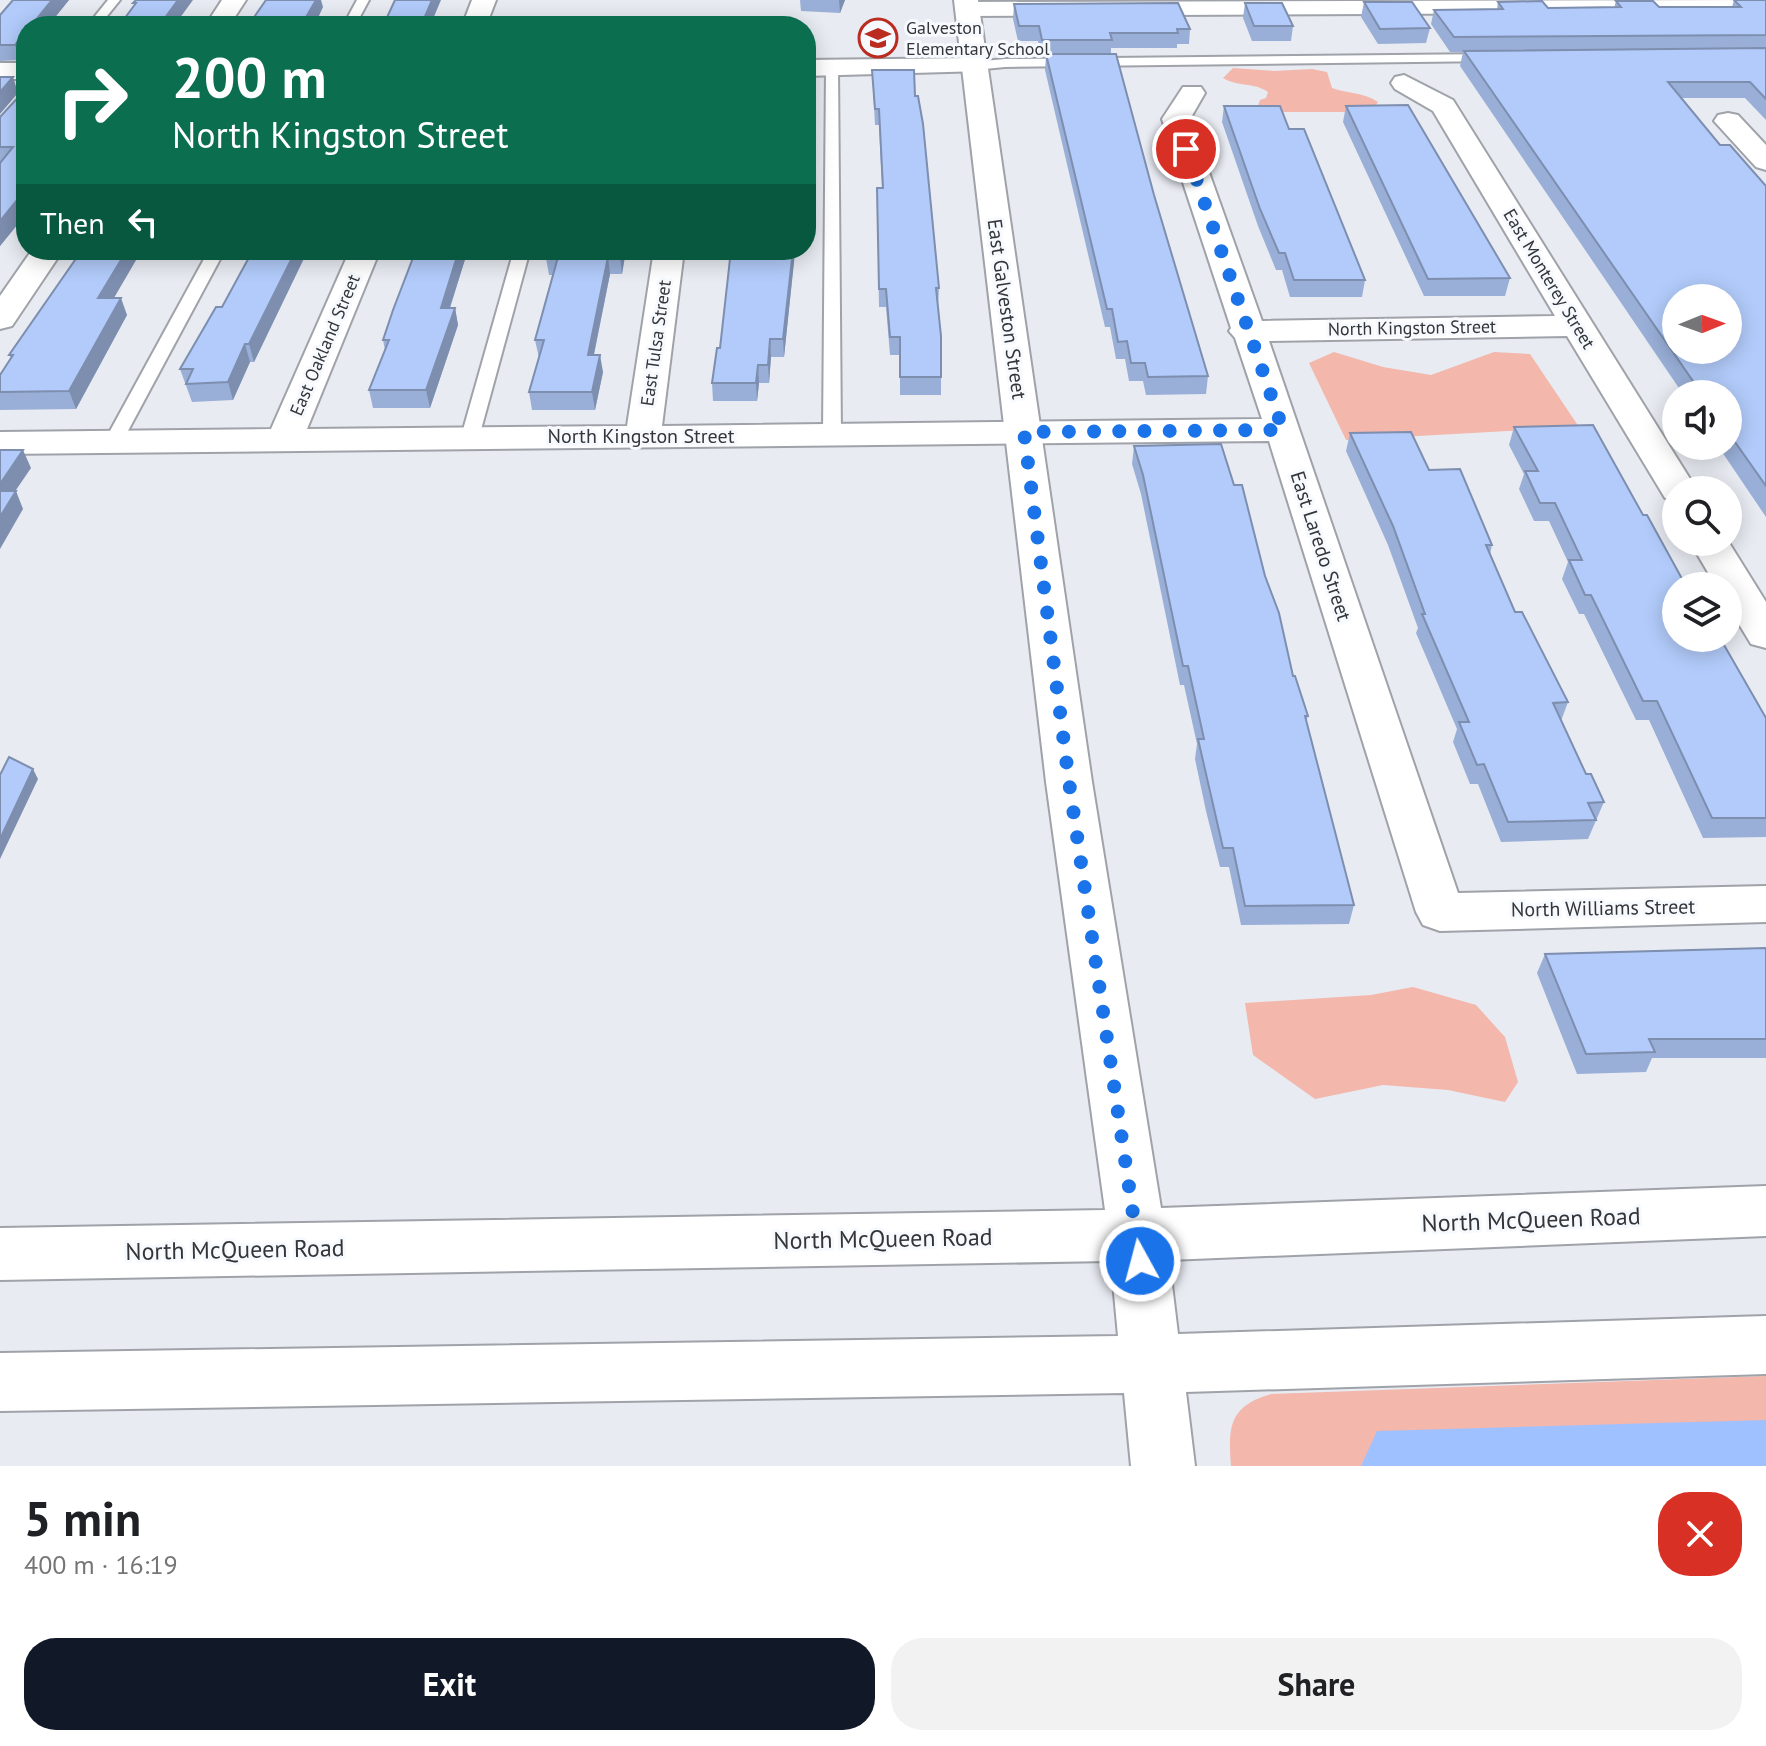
<!DOCTYPE html>
<html lang="en">
<head>
<meta charset="utf-8">
<style>
  body { margin:0; font-family:"PT Sans",sans-serif; background:#f2f2f2; color:#202124; height:100vh; display:flex; flex-direction:column; font-size:30px; white-space:nowrap }
  * { box-sizing:border-box; margin:0 }
  p { font-size:26px; color:#757577 }
  .icon { flex:none; width:44px; height:44px; fill:none; stroke:currentColor; stroke-width:2; stroke-linecap:round; stroke-linejoin:round }
  .map { position:relative; height:1466px; overflow:hidden }
  .drawer { display:flex; flex-direction:column; background:#fff; flex:1 }
  .drawer>* { flex:none }
  .top-card { position:absolute; left:16px; top:16px; width:800px; height:244px; border-radius:32px; box-shadow:0 4px 20px #0003; background:#0b6e4f; color:#fff; overflow:hidden }
  .needle { width:52px; rotate:89deg }
  .buttons { position:absolute; left:1662px; top:284px; display:grid; gap:16px }
  .buttons a { display:grid; place-items:center; width:80px; height:80px; border-radius:50%; background:#fff; box-shadow:0 4px 20px #0003; font-size:40px }
  .pin { position:absolute; display:grid; place-items:center; width:68px; height:68px; color:#fff; margin:-34px; border:4px solid #fff; border-radius:50%; box-shadow:0 2px 8px #0007 }
  .me { position:absolute; width:88px; margin:-44px; rotate:353deg; stroke-linejoin:round; filter:drop-shadow(0 0 6px #0008) }
  .turn { display:flex; align-items:center; gap:28px; height:168px; padding:0 24px; font-size:36px }
  .turn .icon { width:104px; height:104px; stroke-width:2.5 }
  .turn b { display:block; font-size:56px; line-height:68px }
  .then { display:flex; align-items:center; height:76px; padding:0 24px; background:#0003; gap:16px; font-size:30px }
  .round { display:grid; place-items:center; flex:none; width:84px; height:84px; border-radius:32px; background:#f2f2f2 }
  .overview { display:flex; align-items:center; justify-content:space-between; height:136px; padding:0 24px }
  h1 { font-size:48px; font-weight:700; line-height:60px }
  .cta { display:flex; gap:16px; margin-top:auto; padding:16px 24px }
  .cta a { flex:1; height:92px; border-radius:32px; background:#111827; color:#fff; font-size:32px; font-weight:700; line-height:92px; text-align:center }
  .cta a+a { background:#f2f2f2; color:#202124 }
  .map>svg:first-child { display:block }
</style>
</head>
<body>
<div class="map">
<svg width="1766" height="1466" viewBox="0 0 1766 1466">
  <rect width="100%" height="100%" fill="#e8ebf2"/>
  <path fill="#f3b7ac" d="M 1233,68 L 1274,71 L 1312,69 L 1327,72 L 1332,88 C 1349,94 1363,92 1378,102 L 1372,112 L 1264,112 L 1257,109 L 1260,100 L 1266,98 L 1268,92 C 1254,82 1237,87 1223,78 Z
    M 1334,352 L 1383,367 L 1431,375 L 1494,352 L 1530,354 L 1579,427 L 1346,440 L 1309,363 Z
    M 1413,987 L 1476,1005 L 1505,1037 L 1518,1082 L 1505,1102 L 1448,1090 L 1383,1085 L 1315,1099 L 1253,1055 L 1245,1003 L 1371,995 Z
    M 1766,1376 L 1766,1466 L 1231,1466 C 1228,1427 1229,1406 1271,1394 Z"/>
  <path fill="#a0c1ff" d="M 1766,1420 L 1766,1466 L 1361,1466 L 1377,1431 Z"/>
  <g fill="none" stroke-linecap="round" stroke-linejoin="round">
    <defs>
      <path id="lane" d="M 108,0 L 120,0 L 99,26 L 87,26 Z
        M 357,0 L 369,0 L 355,26 L 343,26 Z
        M 1492,54 L 1498,58 L 1497,61 L 1005,67 L 974,70 L 968,66 L 974,62 L 1005,59 Z
        M 832,63 L 838,67 L 841,435 L 832,440 L 823,435 L 826,67 Z
        M 209,250 L 225,250 L 122,442 L 119,446 L 107,446 L 104,442 Z
        M 514,250 L 530,250 L 479,437 L 470,442 L 461,437 Z"/>
      <path id="street" d="M 222,0 L 246,0 L 229,26 L 205,26 Z
        M 472,0 L 496,0 L 486,26 L 462,26 Z
        M 1766,0 L 1766,12 L 967,16 L 958,14 L 955,9 L 958,4 L 967,2 Z
        M 974,58 L 983,61 L 987,66 L 983,71 L 806,76 L 806,60 Z
        M 0,63 L 26,63 L 26,79 L 0,79 Z
        M 1404,75 L 1453,100 L 1697,490 L 1676,490 L 1676,501 L 1665,498 L 1567,336 L 1269,341 L 1458,893 L 1766,886 L 1766,922 L 1440,931 L 1423,925 L 1416,912 L 1269,441 L 0,454 L 0,432 L 271,429 L 350,250 L 380,250 L 307,429 L 627,426 L 654,250 L 684,250 L 662,426 L 1262,419 L 1235,338 L 1229,331 L 1231,328 L 1162,119 L 1183,87 L 1201,87 L 1205,93 L 1190,119 L 1262,321 L 1555,316 L 1433,111 L 1395,89 L 1391,83 L 1395,77 Z
        M 1728,113 L 1738,115 L 1766,145 L 1766,170 L 1756,167 L 1714,121 L 1718,115 Z
        M 32,250 L 63,250 L 12,326 L 0,329 L 0,296 Z
        M 1728,541 L 1766,602 L 1766,648 L 1751,644 L 1728,606 L 1728,586 L 1716,586 L 1690,542 Z"/>
      <path id="secondary" d="M 954,0 L 978,0 L 1092,782 L 1161,1208 L 1766,1186 L 1766,1236 L 1169,1260 L 1178,1334 L 1766,1316 L 1766,1374 L 1186,1392 L 1195,1466 L 1131,1466 L 1124,1393 L 0,1411 L 0,1353 L 1118,1336 L 1111,1261 L 0,1280 L 0,1228 L 1105,1210 L 1046,782 Z"/>
    </defs>
    <use href="#lane" stroke="#9fa2a8" stroke-width="4"/>
    <use href="#street" stroke="#9fa2a8" stroke-width="4"/>
    <use href="#secondary" stroke="#9fa2a8" stroke-width="4"/>
    <use href="#lane" fill="#fff" fill-rule="evenodd"/>
    <use href="#street" fill="#fff" fill-rule="evenodd"/>
    <use href="#secondary" fill="#fff" fill-rule="evenodd"/>
  </g>
  <path fill="#99afd7" d="M 13,0 L 69,0 L 48,26 L 26,26 L 26,53 L 20,60 L 0,61 L 0,15 Z
    M 800,0 L 845,0 L 840,13 L 801,11 Z
    M 1734,0 L 1766,0 L 1766,120 L 1745,98 L 1681,98 L 1720,145 L 1766,186 L 1766,517 L 1718,446 L 1728,446 L 1728,394 L 1683,394 L 1460,66 L 1463,52 L 1450,52 L 1431,24 L 1434,10 L 1497,9 L 1498,2 L 1548,8 L 1614,8 L 1616,1 L 1659,7 L 1732,7 Z
    M 1364,2 L 1430,28 L 1426,43 L 1378,44 L 1361,17 Z
    M 1245,3 L 1293,26 L 1291,41 L 1252,41 L 1243,18 Z
    M 1014,4 L 1190,29 L 1189,44 L 1177,44 L 1177,48 L 1111,48 L 1111,54 L 1208,376 L 1206,394 L 1146,395 L 1143,381 L 1129,381 L 1125,359 L 1116,359 L 1110,327 L 1105,327 L 1045,70 L 1046,56 L 1041,56 L 1038,41 L 1018,41 L 1013,19 Z
    M 872,70 L 915,96 L 939,288 L 938,306 L 941,336 L 941,395 L 900,395 L 900,355 L 890,355 L 886,307 L 879,307 L 877,188 L 882,188 L 879,125 L 875,125 Z
    M 26,77 L 26,214 L 0,246 L 0,117 L 23,92 Z
    M 1224,106 L 1365,280 L 1362,297 L 1290,297 L 1282,270 L 1276,270 L 1258,226 L 1222,122 Z
    M 1346,106 L 1510,278 L 1505,296 L 1424,296 L 1343,122 Z
    M 253,250 L 308,250 L 254,362 L 250,362 L 233,400 L 192,402 L 180,369 L 222,307 Z
    M 416,250 L 474,250 L 473,253 L 467,253 L 450,308 L 455,308 L 458,325 L 430,408 L 373,408 L 369,390 L 385,350 L 383,340 Z
    M 548,250 L 626,250 L 622,274 L 610,274 L 594,355 L 603,372 L 595,410 L 532,410 L 529,392 L 539,358 L 535,340 L 553,275 L 549,275 L 546,258 Z
    M 731,250 L 795,250 L 784,357 L 771,357 L 769,383 L 759,383 L 757,401 L 713,401 L 712,383 L 720,348 Z
    M 114,298 L 127,315 L 76,409 L 0,410 L 0,375 L 11,358 L 9,355 Z
    M 1514,427 L 1676,586 L 1766,718 L 1766,837 L 1703,838 L 1649,720 L 1636,720 L 1584,614 L 1579,614 L 1562,579 L 1568,562 L 1549,521 L 1534,521 L 1519,489 L 1524,474 L 1509,445 Z
    M 1350,433 L 1429,470 L 1492,545 L 1490,554 L 1515,612 L 1568,702 L 1561,721 L 1586,774 L 1604,802 L 1588,839 L 1501,842 L 1478,784 L 1470,784 L 1453,742 L 1457,729 L 1416,633 L 1418,628 L 1388,545 L 1346,451 Z
    M 1134,446 L 1265,576 L 1293,676 L 1308,716 L 1306,722 L 1354,905 L 1349,924 L 1241,925 L 1229,867 L 1220,867 L 1206,811 L 1195,759 L 1197,744 L 1184,685 L 1180,685 L 1141,494 L 1132,464 Z
    M 1766,948 L 1766,1058 L 1652,1058 L 1646,1072 L 1577,1074 L 1537,973 L 1545,954 Z"/>
  <path fill="#7d8eaf" d="M 52,0 L 69,0 L 48,26 L 31,26 Z
    M 178,0 L 193,0 L 174,26 L 159,26 Z
    M 316,0 L 321,0 L 323,7 L 318,18 L 313,26 L 301,26 Z
    M 432,0 L 441,0 L 430,26 L 421,26 Z
    M 839,0 L 845,0 L 840,13 Z
    M 26,32 L 26,53 L 20,60 L 15,45 Z
    M 13,77 L 18,93 L 0,114 L 0,92 Z
    M 26,189 L 26,214 L 0,246 L 0,221 Z
    M 127,250 L 142,250 L 104,315 L 98,298 Z
    M 296,250 L 308,250 L 254,362 L 249,344 Z
    M 459,250 L 466,250 L 467,253 L 444,326 L 441,308 Z
    M 621,250 L 626,250 L 622,274 L 620,256 Z
    M 793,250 L 795,250 L 795,253 L 784,357 L 783,339 Z
    M 608,257 L 610,274 L 590,373 L 588,355 Z
    M 121,298 L 127,315 L 76,409 L 69,391 Z
    M 455,308 L 458,325 L 430,408 L 426,390 Z
    M 770,339 L 771,357 L 769,383 L 768,365 Z
    M 245,344 L 250,362 L 233,400 L 228,382 Z
    M 600,355 L 603,372 L 595,410 L 592,392 Z
    M 758,365 L 759,383 L 757,401 L 756,383 Z
    M 23,450 L 31,468 L 3,509 L 0,501 L 0,484 Z
    M 16,491 L 23,509 L 0,549 L 0,517 Z
    M 33,769 L 38,779 L 0,859 L 0,839 Z"/>
  <path fill="#b2cbfa" stroke="#7d8eaf" stroke-width="2" fill-rule="evenodd" d="M 13,0 L 52,0 L 31,26 L 26,26 L 26,32 L 15,45 L 0,45 L 0,15 Z
    M 136,0 L 178,0 L 159,26 L 119,26 L 136,3 L 133,3 Z
    M 266,0 L 316,0 L 301,26 L 248,26 Z
    M 395,0 L 432,0 L 421,26 L 383,26 Z
    M 1734,0 L 1766,0 L 1766,35 L 1454,37 L 1434,10 L 1503,9 L 1498,2 L 1542,1 L 1548,8 L 1621,7 L 1616,1 L 1653,1 L 1659,7 L 1741,7 Z
    M 1364,2 L 1412,2 L 1430,28 L 1380,29 Z
    M 1178,3 L 1190,29 L 1177,29 L 1178,33 L 1110,33 L 1112,40 L 1042,40 L 1039,26 L 1019,26 L 1014,4 Z
    M 1245,3 L 1282,3 L 1293,26 L 1254,26 Z
    M 1766,48 L 1766,99 L 1750,82 L 1668,82 L 1720,145 L 1730,145 L 1766,186 L 1766,486 L 1728,432 L 1728,394 L 1702,394 L 1464,51 ZM 1676,298 L 1728,298 L 1728,350 L 1676,350 Z
    M 1046,54 L 1116,54 L 1154,195 L 1208,376 L 1148,377 L 1145,363 L 1131,363 L 1127,341 L 1118,342 L 1112,309 L 1107,309 Z
    M 872,70 L 914,70 L 915,96 L 918,96 L 923,124 L 939,288 L 936,288 L 941,336 L 941,377 L 900,377 L 900,337 L 890,337 L 886,289 L 879,289 L 877,188 L 883,188 L 879,109 L 875,109 Z
    M 0,77 L 13,77 L 0,92 Z
    M 24,77 L 26,77 L 26,189 L 0,221 L 0,163 L 13,147 L 0,147 L 0,117 L 23,92 Z
    M 1408,105 L 1510,278 L 1428,279 L 1346,106 Z
    M 1224,106 L 1280,106 L 1289,129 L 1304,129 L 1365,280 L 1294,280 L 1285,253 L 1279,253 L 1260,209 Z
    M 82,250 L 127,250 L 98,298 L 121,298 L 69,391 L 0,392 L 0,375 L 13,355 L 9,355 Z
    M 253,250 L 296,250 L 249,344 L 245,344 L 228,382 L 186,384 L 193,369 L 180,369 L 216,307 L 222,307 Z
    M 416,250 L 459,250 L 441,308 L 455,308 L 426,390 L 369,390 L 389,340 L 383,340 L 393,310 Z
    M 548,250 L 621,250 L 620,256 L 608,257 L 588,355 L 600,355 L 592,392 L 529,392 L 544,340 L 535,340 L 558,257 L 546,258 Z
    M 731,250 L 793,250 L 783,339 L 770,339 L 768,365 L 758,365 L 756,383 L 712,383 L 717,348 L 720,348 Z
    M 1593,425 L 1643,515 L 1647,515 L 1686,586 L 1676,586 L 1676,638 L 1720,638 L 1766,718 L 1766,818 L 1712,818 L 1657,701 L 1643,701 L 1591,595 L 1585,595 L 1569,560 L 1582,560 L 1555,503 L 1540,503 L 1525,471 L 1538,471 L 1514,427 Z
    M 1411,432 L 1429,470 L 1460,469 L 1492,545 L 1486,545 L 1515,612 L 1522,612 L 1568,702 L 1553,703 L 1586,774 L 1591,774 L 1604,802 L 1588,803 L 1596,820 L 1508,822 L 1484,764 L 1477,765 L 1459,722 L 1469,722 L 1422,614 L 1425,614 L 1393,526 L 1350,433 Z
    M 1221,444 L 1234,485 L 1242,485 L 1265,576 L 1279,613 L 1293,676 L 1295,676 L 1308,716 L 1305,716 L 1354,905 L 1245,906 L 1233,848 L 1223,848 L 1198,739 L 1204,739 L 1188,666 L 1183,666 L 1143,475 L 1134,446 Z
    M 0,450 L 23,450 L 0,484 Z
    M 0,491 L 16,491 L 0,517 Z
    M 9,757 L 33,769 L 0,839 L 0,775 Z
    M 1766,948 L 1766,1039 L 1649,1039 L 1655,1052 L 1586,1054 L 1545,954 Z"/>
  <g fill="none" stroke-linecap="round" stroke-linejoin="round">
    <path stroke="#1a73e8" stroke-width="14" stroke-dasharray="0 25.2" d="M 1140,1261 L 1069,782 L 1024,432 L 1283,430 L 1186,149"/>
  </g>
  <defs>
    <symbol id="school-ring" viewBox="-11 -11 22 22"><circle r="9.5" fill="#f6f9fe" stroke="#b92c1f" stroke-width="1.5"/><path d="M0-5L7-2L0 1L-7-2ZM-4 1L0 2.5L4 1V4Q0 6-4 4Z" fill="#b92c1f"/></symbol>
  </defs>
  <g fill-rule="evenodd">
    <use href="#school-ring" x="856" y="16" width="44" height="44"/>
  </g>
  <g text-anchor="middle" stroke-width="6" stroke-linejoin="round" paint-order="stroke">
    <g font-size="18" fill="#343538" stroke="#f6f9fe" text-anchor="start">
      <text x="906" y="34">Galveston<tspan x="906" dy="21">Elementary School</tspan></text>
    </g>
    <g font-size="18" fill="#343538" stroke="#f6f9fe">
      <text transform="translate(1549 279) rotate(59)" y="6">East Monterey Street</text>
      <text transform="translate(1412 328) rotate(-1)" y="6">North Kingston Street</text>
      <text transform="translate(656 343) rotate(-82)" y="6">East Tulsa Street</text>
      <text transform="translate(325 345) rotate(-67)" y="6">East Oakland Street</text>
    </g>
    <g font-size="20" fill="#343538" stroke="#f6f9fe">
      <text transform="translate(1007 309) rotate(82)" y="7">East Galveston Street</text>
      <text x="641" y="443">North Kingston Street</text>
      <text transform="translate(1321 546) rotate(72)" y="7">East Laredo Street</text>
      <text transform="translate(1603 908) rotate(-1)" y="7">North Williams Street</text>
    </g>
    <g font-size="24" fill="#343538" stroke="#f6f9fe">
      <text transform="translate(1531 1220) rotate(-2)" y="8">North McQueen Road</text>
      <text transform="translate(883 1239) rotate(-1)" y="8">North McQueen Road</text>
      <text transform="translate(235 1250) rotate(-1)" y="8">North McQueen Road</text>
    </g>
  </g>
</svg>
<div class="buttons">
<a><svg class="needle" viewBox="-14 -14 28 28"><path d="M0-13l5 13h-10z" fill="#e53935"/><path d="M0 13l5-13h-10z" fill="#757577"/></svg></a>
<a><svg class="icon" aria-label="sound" viewBox="0 0 24 24"><path d="M4 9h4l5-4v14l-5-4H4zM17 9q2 3 0 6"/></svg></a>
<a><svg class="icon" aria-label="search" viewBox="0 0 24 24"><circle cx="10" cy="10" r="6"/><path d="M15 15l6 6"/></svg></a>
<a><svg class="icon" aria-label="layers" viewBox="0 0 24 24"><path d="M12 4l9 5-9 5-9-5zM3 14l9 5 9-5"/></svg></a>
</div>
<div class="pin" style="left:1186px;top:149px;background:#d93025"><svg class="icon" aria-label="arrive" viewBox="0 0 24 24"><path d="M6 21V4h12l-3 4 3 4H6"/></svg></div>
<svg class="me" style="left:1140px;top:1261px" viewBox="-20 -20 40 40"><circle r="17" fill="#1a73e8" stroke="#fff" stroke-width="3"/><path d="M0-11L8 9 0 5-8 9z" fill="#fff"/></svg>
<div class="top-card">
<div class="turn"><svg class="icon" aria-label="right" viewBox="0 0 24 24"><path d="M7 20v-9h11M14 6l5 5-5 5"/></svg><div><b>200 m</b>North Kingston Street</div></div>
<div class="then">Then<svg class="icon" aria-label="left" viewBox="0 0 24 24"><path d="M17 20v-9H6M10 6l-5 5 5 5"/></svg></div>
</div>
</div>
<section class="drawer">
<div class="overview"><div><h1>5 min</h1><p>400 m · 16:19</p></div><a class="round" style="background:#d93025;color:#fff"><svg class="icon" aria-label="close" viewBox="0 0 24 24"><path d="M6 6l12 12M18 6L6 18"/></svg></a></div>
<div class="cta"><a>Exit</a><a>Share</a></div>
</section>
</body>
</html>
